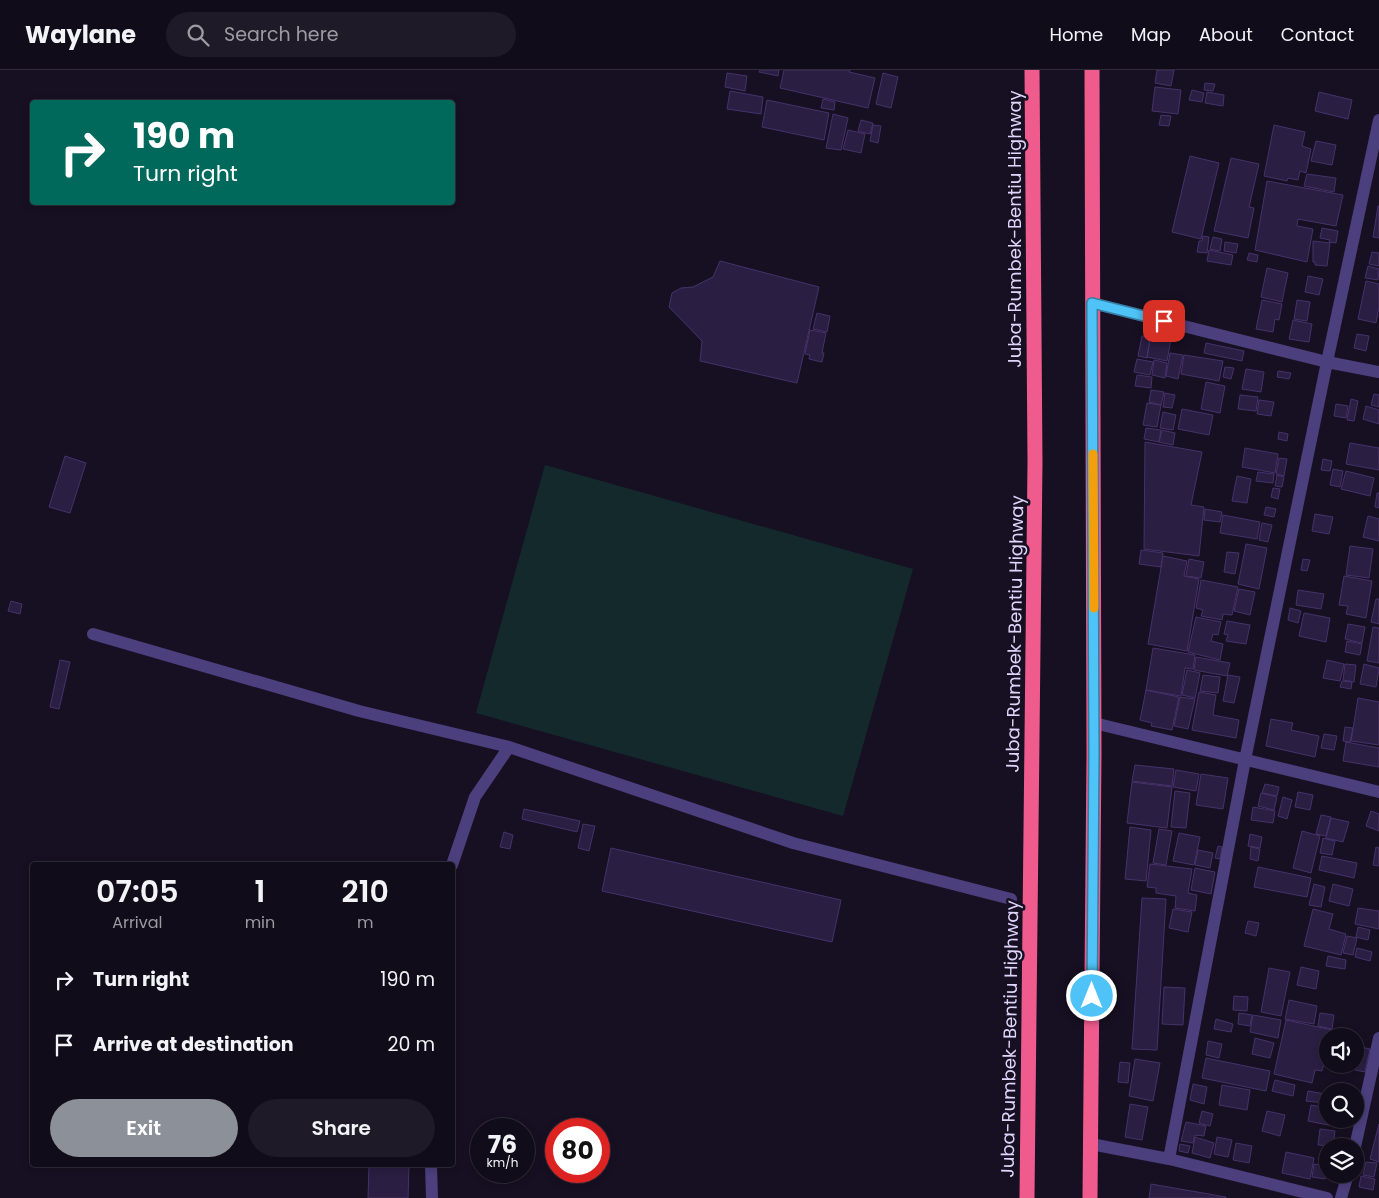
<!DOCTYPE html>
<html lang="en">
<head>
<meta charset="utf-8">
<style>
  body { margin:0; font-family:Poppins,sans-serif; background:#1e1a27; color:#f1f3f6; height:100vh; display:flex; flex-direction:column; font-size:19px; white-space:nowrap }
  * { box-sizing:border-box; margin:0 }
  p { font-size:16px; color:#9c9ba2 }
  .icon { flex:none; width:28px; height:28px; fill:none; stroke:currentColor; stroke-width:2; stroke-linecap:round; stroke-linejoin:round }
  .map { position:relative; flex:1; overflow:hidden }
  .drawer { position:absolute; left:30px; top:792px; width:425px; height:305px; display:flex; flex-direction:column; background:#100c1a; border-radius:5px; box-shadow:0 2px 8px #0003,0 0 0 1px #302c39 }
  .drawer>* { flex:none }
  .hud { position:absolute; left:30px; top:30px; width:425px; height:105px; border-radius:5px; box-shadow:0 2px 8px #0003,0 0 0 1px #302c39; background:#00695c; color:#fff; overflow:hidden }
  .fabs { position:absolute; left:1319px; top:958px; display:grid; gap:10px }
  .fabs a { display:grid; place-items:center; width:45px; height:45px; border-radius:50%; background:#100c1a; box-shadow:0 2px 8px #0003,0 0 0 1px #302c39; font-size:25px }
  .speed { position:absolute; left:470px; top:1048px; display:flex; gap:10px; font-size:25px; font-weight:700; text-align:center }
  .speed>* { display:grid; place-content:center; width:65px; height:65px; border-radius:50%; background:#100c1a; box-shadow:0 2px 8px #0003,0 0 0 1px #302c39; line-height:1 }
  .speed small { font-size:12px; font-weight:400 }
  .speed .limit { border:8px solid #d22; background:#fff; color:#111 }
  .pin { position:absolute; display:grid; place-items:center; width:42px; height:42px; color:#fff; margin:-21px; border-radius:10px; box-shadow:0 2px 8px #0006 }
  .me { position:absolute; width:55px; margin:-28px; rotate:0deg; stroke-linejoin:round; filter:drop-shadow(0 0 4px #0008) }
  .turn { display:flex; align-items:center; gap:18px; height:105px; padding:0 20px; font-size:22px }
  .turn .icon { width:65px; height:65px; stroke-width:2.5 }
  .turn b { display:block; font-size:35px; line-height:42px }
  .eta { display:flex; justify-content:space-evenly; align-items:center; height:85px; text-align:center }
  .eta b { font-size:30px; font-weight:600; line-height:35px }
  .button { display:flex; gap:10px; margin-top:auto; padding:10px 20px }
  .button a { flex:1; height:58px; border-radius:30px; background:#8c9099; color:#fff; font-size:20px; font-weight:600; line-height:58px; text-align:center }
  .button a+a { background:#1e1a27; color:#f1f3f6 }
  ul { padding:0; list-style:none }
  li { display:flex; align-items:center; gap:15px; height:65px; padding:0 20px }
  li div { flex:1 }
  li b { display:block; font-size:19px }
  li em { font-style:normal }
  header { display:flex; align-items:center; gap:30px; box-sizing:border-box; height:70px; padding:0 25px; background:#100c1a; border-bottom:1px solid #302c39 }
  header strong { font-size:24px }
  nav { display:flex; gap:28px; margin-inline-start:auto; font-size:18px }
  .search { width:350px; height:45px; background:#1e1a27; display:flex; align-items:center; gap:12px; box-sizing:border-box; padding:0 18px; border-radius:28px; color:#9c9ba2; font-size:19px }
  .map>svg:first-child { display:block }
</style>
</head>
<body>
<header>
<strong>Waylane</strong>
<div class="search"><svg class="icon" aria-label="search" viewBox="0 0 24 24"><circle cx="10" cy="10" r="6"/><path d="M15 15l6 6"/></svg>Search here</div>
<nav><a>Home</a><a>Map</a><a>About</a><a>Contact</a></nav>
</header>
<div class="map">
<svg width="1379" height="1128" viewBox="0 0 1379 1128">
  <rect width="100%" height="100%" fill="#161022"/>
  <path fill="#14292c" d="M 545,395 L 913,499 L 843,746 L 476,643 Z"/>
  <path fill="#2a1e42" stroke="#46326b" d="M 760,0 L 779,0 L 778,6 L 759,2 Z
    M 784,0 L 850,0 L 849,2 L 875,8 L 868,38 L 780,18 Z
    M 1157,0 L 1174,0 L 1171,16 L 1155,13 Z
    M 727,3 L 747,6 L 745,21 L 725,17 Z
    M 883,3 L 898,7 L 891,38 L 876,34 Z
    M 1205,13 L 1215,14 L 1213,21 L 1204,20 Z
    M 1155,17 L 1181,20 L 1178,44 L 1152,41 Z
    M 1192,20 L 1204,23 L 1202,32 L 1189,30 Z
    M 730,21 L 763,27 L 761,44 L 727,39 Z
    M 1207,22 L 1224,25 L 1223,36 L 1205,33 Z
    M 1319,22 L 1352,30 L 1348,49 L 1315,41 Z
    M 823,29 L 835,32 L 834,40 L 821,38 Z
    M 767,30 L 829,43 L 824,70 L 762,57 Z
    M 833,44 L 848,48 L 841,80 L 826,78 Z
    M 1161,45 L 1171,46 L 1169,56 L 1159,55 Z
    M 861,50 L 873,53 L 870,64 L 858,61 Z
    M 873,55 L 881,56 L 878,73 L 870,71 Z
    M 1274,55 L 1305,62 L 1302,76 L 1311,79 L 1306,103 L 1300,101 L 1298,110 L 1288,108 L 1287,111 L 1264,106 Z
    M 848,60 L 865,64 L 861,83 L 843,79 Z
    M 1316,71 L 1336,75 L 1332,95 L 1311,91 Z
    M 1190,86 L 1219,93 L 1201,169 L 1172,162 Z
    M 1231,88 L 1259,94 L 1249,137 L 1254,138 L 1248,168 L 1214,161 Z
    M 1307,104 L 1336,108 L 1334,122 L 1304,116 Z
    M 1267,111 L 1343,125 L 1336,156 L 1298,149 L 1297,156 L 1313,159 L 1307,192 L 1255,180 Z
    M 1378,136 L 1379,136 L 1379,168 L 1373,167 Z
    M 1322,158 L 1338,161 L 1336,173 L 1329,172 L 1330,170 L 1320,168 Z
    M 1203,166 L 1209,167 L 1207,183 L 1197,182 L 1199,171 L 1202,171 Z
    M 1213,167 L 1222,169 L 1220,181 L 1210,179 Z
    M 1313,171 L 1330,173 L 1327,196 L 1315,195 L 1315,192 L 1313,192 Z
    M 1225,172 L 1238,174 L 1236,183 L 1224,181 Z
    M 1209,180 L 1233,185 L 1231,195 L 1207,191 Z
    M 1372,182 L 1379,183 L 1379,196 L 1369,194 Z
    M 1249,183 L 1258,185 L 1257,192 L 1247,190 Z
    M 720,191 L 819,217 L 797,313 L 700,291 L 702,271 L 669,237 L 672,223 L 681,218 L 693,217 L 713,207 Z
    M 1368,196 L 1379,199 L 1378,210 L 1365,208 Z
    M 1267,198 L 1288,203 L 1282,232 L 1261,227 Z
    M 1308,206 L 1323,209 L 1319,225 L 1305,222 Z
    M 1366,211 L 1379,214 L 1379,237 L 1376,253 L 1358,249 Z
    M 1262,230 L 1282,234 L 1279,250 L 1275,249 L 1273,262 L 1256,259 Z
    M 1297,230 L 1310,232 L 1307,251 L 1294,249 Z
    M 817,243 L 830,246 L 827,262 L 813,259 Z
    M 1293,250 L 1312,254 L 1309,272 L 1289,269 Z
    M 810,260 L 826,263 L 822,283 L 824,283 L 822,292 L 809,289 L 810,285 L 805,284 Z
    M 1357,264 L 1369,266 L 1366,281 L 1354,278 Z
    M 1151,265 L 1171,269 L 1167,291 L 1147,287 Z
    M 1142,266 L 1150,267 L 1147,288 L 1138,286 Z
    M 1206,273 L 1244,281 L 1242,291 L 1204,283 Z
    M 1170,283 L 1183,285 L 1178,309 L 1166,306 Z
    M 1184,285 L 1223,291 L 1219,311 L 1181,304 Z
    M 1137,289 L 1153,292 L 1150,305 L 1134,302 Z
    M 1154,290 L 1167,293 L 1165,308 L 1152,305 Z
    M 1225,297 L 1234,298 L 1231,309 L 1223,307 Z
    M 1246,299 L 1264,302 L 1261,322 L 1242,319 Z
    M 1278,301 L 1291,303 L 1289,309 L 1277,307 Z
    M 1137,305 L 1152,307 L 1151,318 L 1135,316 Z
    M 1206,312 L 1225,316 L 1220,343 L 1201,339 Z
    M 1151,320 L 1164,322 L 1161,335 L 1149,332 Z
    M 1165,323 L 1175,325 L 1172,338 L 1163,337 Z
    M 1374,324 L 1379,325 L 1379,337 L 1371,335 Z
    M 1240,325 L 1258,327 L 1256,341 L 1238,339 Z
    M 1351,329 L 1358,331 L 1354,351 L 1347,350 Z
    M 1259,330 L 1274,332 L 1271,346 L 1257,344 Z
    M 1147,333 L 1161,335 L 1157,357 L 1143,355 Z
    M 1336,334 L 1348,336 L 1346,348 L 1334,346 Z
    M 1366,336 L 1379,340 L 1379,354 L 1363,349 Z
    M 1182,339 L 1213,345 L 1209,365 L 1178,359 Z
    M 1163,342 L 1176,345 L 1173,360 L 1160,358 Z
    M 1146,358 L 1161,360 L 1159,372 L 1144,369 Z
    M 1162,360 L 1175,363 L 1173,375 L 1159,372 Z
    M 1279,362 L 1288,364 L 1287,371 L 1278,369 Z
    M 1145,372 L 1202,382 L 1191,435 L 1204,437 L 1199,486 L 1144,479 Z
    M 1350,373 L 1379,378 L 1379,400 L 1346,394 Z
    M 1245,378 L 1278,384 L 1275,403 L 1242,397 Z
    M 65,386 L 86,393 L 70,443 L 49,437 Z
    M 1279,388 L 1287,389 L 1284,406 L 1276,404 Z
    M 1323,389 L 1332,391 L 1330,401 L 1321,400 Z
    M 1333,399 L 1343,401 L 1340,417 L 1330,415 Z
    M 1346,401 L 1374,408 L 1370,426 L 1341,419 Z
    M 1258,402 L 1274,404 L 1273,413 L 1256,411 Z
    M 1277,405 L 1284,407 L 1282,417 L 1275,416 Z
    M 1237,406 L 1251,409 L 1247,433 L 1232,431 Z
    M 1273,418 L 1280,419 L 1278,429 L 1271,427 Z
    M 1377,423 L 1379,423 L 1379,438 L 1375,437 Z
    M 1266,437 L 1276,439 L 1274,447 L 1264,445 Z
    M 1205,439 L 1222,442 L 1220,452 L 1204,450 Z
    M 1315,444 L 1333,447 L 1329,464 L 1312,461 Z
    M 1223,445 L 1260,452 L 1257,469 L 1220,463 Z
    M 1368,446 L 1379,449 L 1379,471 L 1363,467 Z
    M 1262,453 L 1272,455 L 1268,472 L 1259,470 Z
    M 1246,474 L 1267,478 L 1259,519 L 1238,514 Z
    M 1350,476 L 1373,479 L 1369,508 L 1346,505 Z
    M 1141,480 L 1163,483 L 1161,497 L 1139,494 Z
    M 1227,482 L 1239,483 L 1235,504 L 1224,502 Z
    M 1163,486 L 1187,491 L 1184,506 L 1199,509 L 1187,581 L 1148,574 Z
    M 1189,489 L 1204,492 L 1201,508 L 1186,506 Z
    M 1303,489 L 1310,490 L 1307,501 L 1301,500 Z
    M 1344,506 L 1372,511 L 1366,548 L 1346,544 L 1348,536 L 1339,535 Z
    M 1201,510 L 1238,517 L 1232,545 L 1223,544 L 1222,550 L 1201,546 L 1203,540 L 1196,538 Z
    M 1239,519 L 1255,522 L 1250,545 L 1234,541 Z
    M 1298,520 L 1324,524 L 1321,539 L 1296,535 Z
    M 1376,529 L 1379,529 L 1379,554 L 1371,552 Z
    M 11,531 L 22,534 L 20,544 L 8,541 Z
    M 1290,538 L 1301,541 L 1298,553 L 1288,550 Z
    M 1304,543 L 1330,548 L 1326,572 L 1299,566 Z
    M 1196,547 L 1221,552 L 1218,565 L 1213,564 L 1211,571 L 1223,574 L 1220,590 L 1188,582 Z
    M 1227,551 L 1250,555 L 1246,574 L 1226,571 L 1228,565 L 1224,564 Z
    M 1348,554 L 1365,557 L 1362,573 L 1345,569 Z
    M 1373,557 L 1379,558 L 1379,593 L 1367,591 Z
    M 1347,571 L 1362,574 L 1360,585 L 1345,582 Z
    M 1153,578 L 1195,585 L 1193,599 L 1185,598 L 1181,626 L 1146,620 Z
    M 1196,587 L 1230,593 L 1227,606 L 1194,600 Z
    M 60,590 L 70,592 L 59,639 L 50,637 Z
    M 1327,590 L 1344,594 L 1340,611 L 1323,608 Z
    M 1345,594 L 1356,595 L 1354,612 L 1343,610 Z
    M 1364,594 L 1379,598 L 1376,617 L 1360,614 Z
    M 1187,600 L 1200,603 L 1195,628 L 1182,625 Z
    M 1203,605 L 1220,607 L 1218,623 L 1200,621 Z
    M 1228,605 L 1240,607 L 1234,633 L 1223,631 Z
    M 1342,611 L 1352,612 L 1351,619 L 1340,617 Z
    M 1146,620 L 1179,627 L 1172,660 L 1151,656 L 1152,653 L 1140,650 Z
    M 1199,622 L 1216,625 L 1213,645 L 1239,650 L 1236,668 L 1192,660 Z
    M 1180,627 L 1195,629 L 1188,659 L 1174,656 Z
    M 1358,628 L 1379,632 L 1379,675 L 1351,671 Z
    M 1271,649 L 1293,653 L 1291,660 L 1319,666 L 1315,687 L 1266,676 Z
    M 1345,657 L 1353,658 L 1350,672 L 1343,671 Z
    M 1324,664 L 1337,666 L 1334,680 L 1321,678 Z
    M 1346,672 L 1379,678 L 1379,697 L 1343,691 Z
    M 1135,695 L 1174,699 L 1172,716 L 1132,711 Z
    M 1176,700 L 1199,704 L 1196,721 L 1173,717 Z
    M 1201,704 L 1228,708 L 1223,739 L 1196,735 Z
    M 1132,712 L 1172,717 L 1167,758 L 1127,753 Z
    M 1265,714 L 1279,717 L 1277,726 L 1262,723 Z
    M 1175,721 L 1190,723 L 1186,758 L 1171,757 Z
    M 1298,722 L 1313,725 L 1310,740 L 1295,737 Z
    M 1261,723 L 1277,727 L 1274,740 L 1258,736 Z
    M 1283,727 L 1292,730 L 1287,749 L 1278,746 Z
    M 1253,737 L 1275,741 L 1273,753 L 1251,750 Z
    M 524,739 L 580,751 L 577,762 L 522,749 Z
    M 1371,741 L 1379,744 L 1379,761 L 1366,756 Z
    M 1321,745 L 1331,747 L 1326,766 L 1316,764 Z
    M 1331,748 L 1349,752 L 1343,772 L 1326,768 Z
    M 583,754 L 595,756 L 589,781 L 578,778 Z
    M 1130,757 L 1151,760 L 1146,811 L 1125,809 Z
    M 1159,759 L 1172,761 L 1166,795 L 1153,793 Z
    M 1302,761 L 1320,766 L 1311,803 L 1293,798 Z
    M 504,762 L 513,765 L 510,779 L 500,777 Z
    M 1179,763 L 1200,767 L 1194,795 L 1173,791 Z
    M 1250,764 L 1262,767 L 1260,778 L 1248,776 Z
    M 1323,768 L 1335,771 L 1332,785 L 1320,783 Z
    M 1218,776 L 1222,777 L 1220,789 L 1215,788 Z
    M 1251,777 L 1260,779 L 1258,791 L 1250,789 Z
    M 1376,777 L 1379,778 L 1379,796 L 1373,795 Z
    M 611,778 L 841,830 L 832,872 L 602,821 Z
    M 1198,780 L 1213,783 L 1210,798 L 1195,795 Z
    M 1322,786 L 1357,793 L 1354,808 L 1319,800 Z
    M 1150,794 L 1192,799 L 1188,823 L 1197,825 L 1195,841 L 1175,838 L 1176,826 L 1156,823 L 1156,818 L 1147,817 Z
    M 1258,797 L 1311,808 L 1307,827 L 1254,817 Z
    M 1195,798 L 1215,802 L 1211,824 L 1191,820 Z
    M 1314,814 L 1325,817 L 1321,837 L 1309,835 Z
    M 1333,814 L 1353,819 L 1349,836 L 1329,831 Z
    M 1142,828 L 1166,829 L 1157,980 L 1132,979 Z
    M 1358,838 L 1379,841 L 1379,859 L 1355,854 Z
    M 1173,839 L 1192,842 L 1188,862 L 1169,858 Z
    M 1313,839 L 1333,844 L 1329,859 L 1346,864 L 1341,885 L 1304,876 Z
    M 1248,851 L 1259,853 L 1256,866 L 1245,863 Z
    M 1358,857 L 1370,860 L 1368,870 L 1356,867 Z
    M 1347,866 L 1357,868 L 1353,885 L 1343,883 Z
    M 1357,878 L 1372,882 L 1370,891 L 1355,887 Z
    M 1328,886 L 1346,890 L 1345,899 L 1326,896 Z
    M 1301,897 L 1319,901 L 1316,919 L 1297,915 Z
    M 1269,898 L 1290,902 L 1281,946 L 1261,942 Z
    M 1164,917 L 1185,918 L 1183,955 L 1162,954 Z
    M 1234,926 L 1248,927 L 1247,941 L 1233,940 Z
    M 1289,930 L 1317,936 L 1314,954 L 1285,949 Z
    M 1239,943 L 1252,945 L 1250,956 L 1238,954 Z
    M 1320,943 L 1334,945 L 1332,959 L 1318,956 Z
    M 1253,945 L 1281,950 L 1278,968 L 1250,962 Z
    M 1216,949 L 1233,954 L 1231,962 L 1214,959 Z
    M 1286,950 L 1332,960 L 1330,966 L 1328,966 L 1328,978 L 1322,1001 L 1315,1000 L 1312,1013 L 1274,1004 Z
    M 1255,968 L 1274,973 L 1270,988 L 1252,984 Z
    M 1208,971 L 1222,974 L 1219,988 L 1206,985 Z
    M 1361,977 L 1370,979 L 1365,1002 L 1355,1000 Z
    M 1206,988 L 1270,1001 L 1266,1021 L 1202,1008 Z
    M 1135,989 L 1160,993 L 1153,1031 L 1129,1026 Z
    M 1120,992 L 1130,993 L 1128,1013 L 1118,1012 Z
    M 1275,1010 L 1295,1015 L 1293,1026 L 1272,1021 Z
    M 1193,1014 L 1207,1017 L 1204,1034 L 1190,1030 Z
    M 1222,1015 L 1250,1020 L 1247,1040 L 1219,1035 Z
    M 1308,1021 L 1325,1024 L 1324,1033 L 1306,1031 Z
    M 1130,1034 L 1148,1037 L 1142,1070 L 1125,1067 Z
    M 1311,1035 L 1328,1038 L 1328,1049 L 1340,1049 L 1338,1057 L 1308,1051 Z
    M 1202,1041 L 1213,1044 L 1210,1056 L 1199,1053 Z
    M 1267,1041 L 1285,1045 L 1280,1066 L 1262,1061 Z
    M 1186,1052 L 1206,1056 L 1204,1066 L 1195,1065 L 1193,1073 L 1181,1071 Z
    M 1379,1054 L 1379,1092 L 1370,1089 Z
    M 1320,1059 L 1335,1061 L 1333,1076 L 1318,1075 Z
    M 1195,1067 L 1214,1073 L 1210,1088 L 1192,1083 Z
    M 1217,1067 L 1232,1070 L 1228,1087 L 1214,1084 Z
    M 1236,1073 L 1252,1076 L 1249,1093 L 1233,1090 Z
    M 1180,1074 L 1190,1076 L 1188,1083 L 1179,1081 Z
    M 1286,1082 L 1314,1088 L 1310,1109 L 1282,1103 Z
    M 1366,1092 L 1377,1093 L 1374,1107 L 1363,1105 Z
    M 1314,1094 L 1327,1096 L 1325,1109 L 1312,1107 Z
    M 369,1095 L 409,1095 L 408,1128 L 368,1128 Z
    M 1361,1106 L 1375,1109 L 1373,1120 L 1359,1117 Z
    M 1151,1114 L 1226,1127 L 1226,1128 L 1149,1128 Z"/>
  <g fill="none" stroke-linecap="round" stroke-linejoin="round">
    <path stroke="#4b3f7d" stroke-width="12" d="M 1092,233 L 1327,292 L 1379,302
      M 93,564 L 359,641 L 509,677 L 793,773 L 1011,829
      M 1094,653 L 1379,722
      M 452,795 L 475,727 L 509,677
      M 1091,1074 L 1169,1089 L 1327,1128
      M 1355,1077 L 1379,968
      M 1169,1089 L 1245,690 L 1327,292 L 1379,50
      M 431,1095 L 432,1128
      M 1341,1128 L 1348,1104"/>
    <path stroke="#f05b8d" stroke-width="15" d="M 1027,1128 L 1035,392 L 1032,0
      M 1090,1128 L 1094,684 L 1092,0"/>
  </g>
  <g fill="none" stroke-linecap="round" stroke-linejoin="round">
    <defs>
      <path id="route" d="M 1092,926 L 1094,684 L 1092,233 L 1164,251"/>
    </defs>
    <use href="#route" stroke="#337fa1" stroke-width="12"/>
    <use href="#route" stroke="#4fc3f7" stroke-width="9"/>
    <path stroke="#f59e0b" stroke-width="9" d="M 1093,384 L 1094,538"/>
  </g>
  <g text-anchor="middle" stroke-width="5" stroke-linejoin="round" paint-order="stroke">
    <g font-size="18" fill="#dfd5fb" stroke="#161022">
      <text transform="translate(1015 159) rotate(-90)" y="6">Juba-Rumbek-Bentiu Highway</text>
      <text transform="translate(1015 564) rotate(-89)" y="6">Juba-Rumbek-Bentiu Highway</text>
      <text transform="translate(1010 969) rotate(-89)" y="6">Juba-Rumbek-Bentiu Highway</text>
    </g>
  </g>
</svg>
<div class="fabs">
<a><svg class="icon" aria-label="sound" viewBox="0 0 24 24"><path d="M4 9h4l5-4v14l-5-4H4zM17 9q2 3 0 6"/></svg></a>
<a><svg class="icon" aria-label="search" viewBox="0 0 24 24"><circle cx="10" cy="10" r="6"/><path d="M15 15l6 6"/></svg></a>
<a><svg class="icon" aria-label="layers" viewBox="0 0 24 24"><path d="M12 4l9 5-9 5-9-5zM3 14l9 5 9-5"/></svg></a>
</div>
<div class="speed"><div>76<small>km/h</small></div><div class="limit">80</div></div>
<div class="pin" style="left:1164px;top:251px;background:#d93025"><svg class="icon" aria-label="arrive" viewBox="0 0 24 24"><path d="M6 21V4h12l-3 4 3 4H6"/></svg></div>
<svg class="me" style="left:1092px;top:926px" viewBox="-20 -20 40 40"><circle r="17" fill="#4fc3f7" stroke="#fff" stroke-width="3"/><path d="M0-11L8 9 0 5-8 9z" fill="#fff"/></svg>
<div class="hud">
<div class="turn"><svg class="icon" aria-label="right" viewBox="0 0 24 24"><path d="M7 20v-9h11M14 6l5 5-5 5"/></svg><div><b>190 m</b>Turn right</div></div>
</div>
<section class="drawer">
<div class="eta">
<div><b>07:05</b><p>Arrival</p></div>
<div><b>1</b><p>min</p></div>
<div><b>210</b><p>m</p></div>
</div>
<ul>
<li><svg class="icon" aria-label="right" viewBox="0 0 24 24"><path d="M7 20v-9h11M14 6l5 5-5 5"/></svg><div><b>Turn right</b></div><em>190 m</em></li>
<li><svg class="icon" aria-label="arrive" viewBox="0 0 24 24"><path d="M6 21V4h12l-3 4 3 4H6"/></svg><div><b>Arrive at destination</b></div><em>20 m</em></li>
</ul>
<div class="button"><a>Exit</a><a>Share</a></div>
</section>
</div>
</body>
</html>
